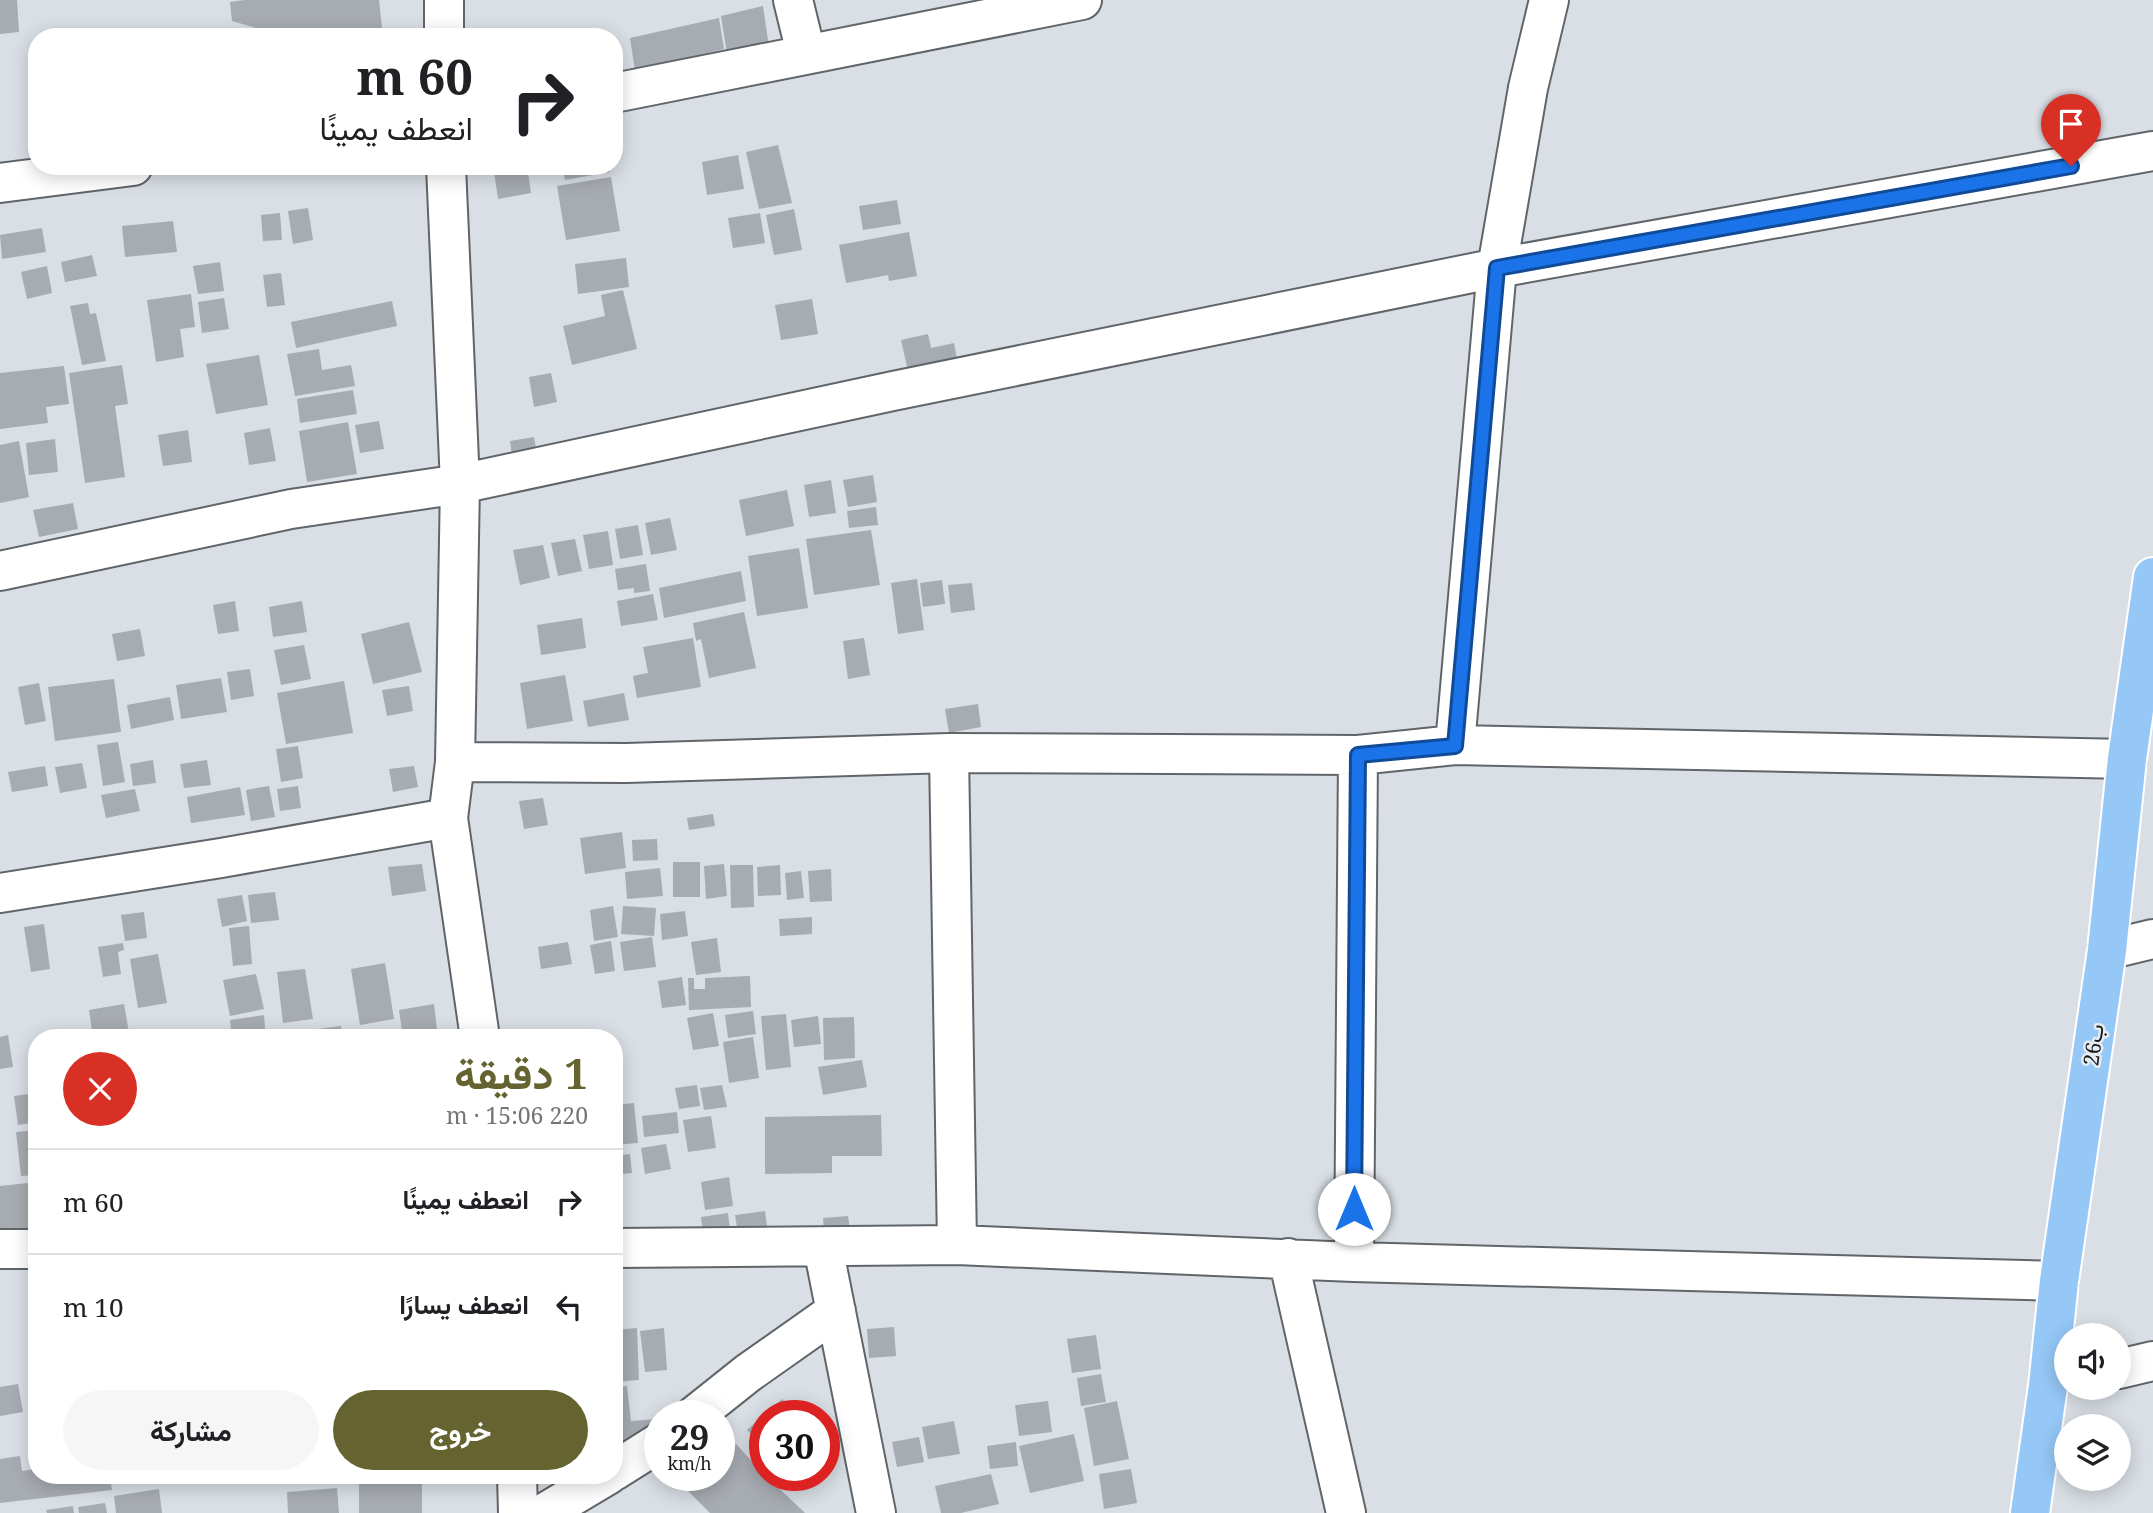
<!DOCTYPE html>
<html lang="ar">
<head>
<meta charset="utf-8">
<style>
  body { margin:0; font-family:"Noto Serif",Vazirmatn,serif; background:#f6f6f6; color:#202124; direction:rtl; height:100vh; display:flex; flex-direction:column; font-size:26px; white-space:nowrap }
  * { box-sizing:border-box; margin:0 }
  p { font-size:23px; color:#757577 }
  .icon { flex:none; width:38px; height:38px; fill:none; stroke:currentColor; stroke-width:2; stroke-linecap:round; stroke-linejoin:round }
  .map { position:relative; flex:1; overflow:hidden; direction:ltr }
  .sheet { position:absolute; left:28px; top:1029px; width:595px; height:455px; display:flex; flex-direction:column; background:#fff; border-radius:28px; box-shadow:0 4px 18px #0003; direction:rtl }
  .sheet>* { flex:none }
  .top-card { position:absolute; left:28px; top:28px; width:595px; height:147px; border-radius:28px; box-shadow:0 4px 18px #0003; direction:rtl; background:#fff; color:#202124; overflow:hidden }
  .fabs { position:absolute; left:2054px; top:1323px; display:grid; gap:14px }
  .fabs a { display:grid; place-items:center; width:77px; height:77px; border-radius:50%; background:#fff; box-shadow:0 4px 18px #0003; font-size:35px }
  .speed { position:absolute; left:644px; top:1400px; display:flex; gap:14px; font-size:35px; font-weight:700; text-align:center }
  .speed>* { display:grid; place-content:center; width:91px; height:91px; border-radius:50%; background:#fff; box-shadow:0 4px 18px #0003; line-height:1 }
  .speed small { font-size:18px; font-weight:400 }
  .speed .limit { border:10px solid #d22; background:#fff; color:#111 }
  .pin { position:absolute; display:grid; place-items:center; width:60px; height:60px; color:#fff; margin:-72px -30px; border-radius:50% 50% 50% 0; rotate:-45deg; box-shadow:0 0 7px #0007 }
  .pin .icon { rotate:45deg }
  .me { position:absolute; width:77px; margin:-38px; rotate:0deg; stroke-linejoin:round; filter:drop-shadow(0 0 5px #0008) }
  .turn { display:flex; align-items:center; gap:24px; height:147px; padding:0 35px; font-size:32px }
  .turn .icon { width:91px; height:91px; stroke-width:2.5 }
  .turn b { display:block; font-size:49px; line-height:60px }
  .round { display:grid; place-items:center; flex:none; width:74px; height:74px; border-radius:37px; background:#f6f6f6 }
  .summary { display:flex; align-items:center; justify-content:space-between; height:119px; padding:0 35px }
  h1 { font-size:42px; font-weight:700; line-height:52px; color:#656431 }
  .action { display:flex; gap:14px; margin-top:auto; padding:14px 35px }
  .action a { flex:1; height:80px; border-radius:42px; background:#656431; color:#fff; font-size:28px; font-weight:700; line-height:80px; text-align:center }
  .action a+a { background:#f6f6f6; color:#202124 }
  ul { padding:0; list-style:none }
  li { display:flex; align-items:center; gap:21px; height:105px; padding:0 35px; border-top:2px solid #e0e0e0 }
  li div { flex:1 }
  li b { display:block; font-size:26px }
  li em { font-style:normal }
  .map>svg:first-child { display:block }
</style>
</head>
<body>
<div class="map">
<svg width="2153" height="1513" viewBox="0 0 2153 1513">
  <rect width="100%" height="100%" fill="#d9dfe5"/>
  <path fill="#a7acb2" d="M 0,0 L 17,0 L 19,32 L 0,34 Z
    M 245,0 L 379,0 L 383,37 L 210,37 L 256,28 L 232,21 L 230,2 Z
    M 763,6 L 769,47 L 727,54 L 721,16 Z
    M 719,18 L 724,49 L 635,71 L 630,38 Z
    M 778,145 L 792,203 L 759,209 L 746,152 Z
    M 738,155 L 744,189 L 707,195 L 702,162 Z
    M 527,166 L 531,193 L 498,199 L 494,171 Z
    M 562,166 L 609,166 L 610,172 L 565,180 Z
    M 611,177 L 620,231 L 566,240 L 557,186 Z
    M 897,200 L 901,224 L 863,230 L 859,206 Z
    M 308,208 L 313,240 L 293,244 L 288,211 Z
    M 794,209 L 802,250 L 774,255 L 766,215 Z
    M 280,213 L 282,240 L 263,241 L 261,215 Z
    M 760,213 L 765,243 L 733,248 L 728,218 Z
    M 173,221 L 177,252 L 125,257 L 122,226 Z
    M 42,228 L 46,252 L 2,259 L 0,235 Z
    M 909,232 L 917,276 L 889,281 L 888,275 L 846,283 L 839,245 Z
    M 92,255 L 97,276 L 65,282 L 61,262 Z
    M 626,258 L 629,287 L 578,294 L 575,264 Z
    M 220,262 L 224,291 L 198,294 L 193,266 Z
    M 47,266 L 52,293 L 27,299 L 21,272 Z
    M 281,273 L 285,305 L 267,307 L 263,275 Z
    M 623,290 L 637,349 L 572,365 L 563,326 L 605,316 L 601,295 Z
    M 191,294 L 195,327 L 180,329 L 184,357 L 156,362 L 147,300 Z
    M 224,298 L 229,329 L 202,333 L 198,302 Z
    M 812,299 L 818,334 L 781,340 L 775,305 Z
    M 392,301 L 397,326 L 296,348 L 291,322 Z
    M 88,303 L 90,314 L 96,313 L 106,361 L 82,365 L 70,306 Z
    M 928,334 L 931,348 L 954,343 L 960,374 L 911,384 L 901,340 Z
    M 319,349 L 322,370 L 351,365 L 355,386 L 295,396 L 287,354 Z
    M 259,355 L 268,405 L 216,414 L 206,364 Z
    M 122,365 L 128,404 L 115,406 L 125,477 L 85,483 L 69,373 Z
    M 64,366 L 69,404 L 46,407 L 48,423 L 0,429 L 0,373 Z
    M 551,373 L 557,402 L 534,407 L 529,377 Z
    M 353,390 L 357,414 L 300,423 L 297,399 Z
    M 379,421 L 384,449 L 360,453 L 355,425 Z
    M 348,422 L 357,474 L 307,482 L 299,431 Z
    M 270,428 L 276,461 L 249,465 L 244,433 Z
    M 188,430 L 192,462 L 163,466 L 158,435 Z
    M 534,437 L 539,465 L 514,469 L 510,441 Z
    M 55,439 L 58,472 L 29,475 L 26,443 Z
    M 19,441 L 29,497 L 0,503 L 0,445 Z
    M 873,475 L 877,502 L 848,507 L 843,480 Z
    M 831,480 L 836,513 L 809,517 L 804,485 Z
    M 787,490 L 794,526 L 746,536 L 739,500 Z
    M 73,503 L 78,529 L 39,537 L 33,510 Z
    M 876,507 L 878,525 L 849,528 L 847,511 Z
    M 670,518 L 677,550 L 651,555 L 645,523 Z
    M 638,525 L 643,555 L 620,559 L 615,529 Z
    M 871,530 L 880,585 L 814,595 L 806,539 Z
    M 608,531 L 613,565 L 589,569 L 583,535 Z
    M 575,539 L 582,571 L 558,576 L 551,543 Z
    M 543,545 L 550,578 L 520,585 L 513,550 Z
    M 799,548 L 808,608 L 757,616 L 748,556 Z
    M 646,564 L 650,591 L 634,593 L 634,588 L 618,590 L 615,569 Z
    M 741,571 L 746,601 L 664,618 L 659,588 Z
    M 917,579 L 924,630 L 898,634 L 891,583 Z
    M 942,580 L 945,604 L 923,607 L 920,583 Z
    M 972,583 L 975,610 L 951,613 L 948,585 Z
    M 653,594 L 658,620 L 621,626 L 617,601 Z
    M 235,601 L 239,631 L 218,634 L 213,605 Z
    M 302,601 L 307,632 L 273,637 L 269,607 Z
    M 744,612 L 756,668 L 709,678 L 701,639 L 696,641 L 693,623 Z
    M 582,618 L 586,648 L 541,655 L 537,625 Z
    M 409,622 L 422,672 L 373,684 L 361,634 Z
    M 140,629 L 145,656 L 117,661 L 112,634 Z
    M 693,638 L 701,687 L 637,698 L 633,676 L 648,673 L 643,647 Z
    M 864,638 L 870,675 L 848,679 L 843,641 Z
    M 304,645 L 311,679 L 281,685 L 274,650 Z
    M 250,669 L 254,696 L 231,700 L 227,672 Z
    M 565,675 L 573,721 L 527,729 L 520,683 Z
    M 221,678 L 227,712 L 181,719 L 176,685 Z
    M 114,679 L 121,732 L 55,741 L 48,687 Z
    M 344,681 L 353,733 L 286,744 L 277,693 Z
    M 39,683 L 46,721 L 25,725 L 18,687 Z
    M 409,686 L 413,711 L 387,716 L 382,690 Z
    M 624,693 L 629,720 L 588,727 L 583,701 Z
    M 170,697 L 174,720 L 131,729 L 127,705 Z
    M 978,704 L 981,727 L 949,733 L 945,709 Z
    M 118,742 L 125,782 L 103,786 L 97,745 Z
    M 298,746 L 303,778 L 281,782 L 276,749 Z
    M 153,760 L 156,783 L 133,786 L 130,764 Z
    M 207,760 L 211,785 L 184,788 L 180,764 Z
    M 82,763 L 87,788 L 60,793 L 55,767 Z
    M 45,766 L 48,786 L 12,792 L 8,772 Z
    M 414,766 L 418,787 L 393,792 L 389,769 Z
    M 269,786 L 275,817 L 251,821 L 246,790 Z
    M 298,786 L 301,808 L 280,811 L 277,789 Z
    M 240,787 L 245,815 L 191,823 L 187,797 Z
    M 135,789 L 140,811 L 106,818 L 101,795 Z
    M 543,798 L 548,825 L 524,829 L 519,801 Z
    M 713,814 L 715,826 L 689,830 L 687,818 Z
    M 622,832 L 626,868 L 585,874 L 580,838 Z
    M 657,839 L 658,860 L 633,861 L 632,840 Z
    M 673,862 L 700,862 L 700,897 L 673,897 Z
    M 422,864 L 426,891 L 392,896 L 388,867 Z
    M 724,864 L 727,896 L 706,899 L 704,866 Z
    M 730,865 L 753,865 L 754,907 L 731,908 Z
    M 780,865 L 781,895 L 758,896 L 757,867 Z
    M 660,868 L 663,896 L 627,899 L 625,872 Z
    M 831,869 L 832,901 L 810,902 L 808,871 Z
    M 801,871 L 804,898 L 787,900 L 785,873 Z
    M 275,892 L 279,920 L 251,923 L 248,895 Z
    M 242,895 L 247,921 L 222,927 L 217,899 Z
    M 613,906 L 618,937 L 594,941 L 590,910 Z
    M 623,906 L 656,908 L 654,936 L 621,934 Z
    M 685,911 L 688,936 L 662,940 L 660,914 Z
    M 144,912 L 147,938 L 125,941 L 121,915 Z
    M 812,917 L 812,934 L 780,936 L 779,919 Z
    M 44,924 L 50,969 L 31,972 L 24,927 Z
    M 249,926 L 252,964 L 233,966 L 229,928 Z
    M 652,937 L 656,967 L 624,971 L 620,942 Z
    M 717,938 L 721,972 L 696,975 L 691,942 Z
    M 611,941 L 615,971 L 595,974 L 590,945 Z
    M 568,942 L 572,964 L 541,969 L 538,947 Z
    M 123,943 L 124,950 L 118,952 L 121,974 L 103,977 L 98,947 Z
    M 158,954 L 167,1003 L 138,1008 L 130,959 Z
    M 385,963 L 394,1019 L 360,1025 L 351,969 Z
    M 305,969 L 313,1019 L 283,1023 L 277,972 Z
    M 256,974 L 264,1009 L 230,1016 L 223,980 Z
    M 750,976 L 751,1007 L 689,1010 L 688,978 L 694,978 L 694,989 L 705,989 L 705,978 Z
    M 682,977 L 686,1005 L 662,1008 L 658,981 Z
    M 124,1004 L 130,1038 L 93,1038 L 89,1010 Z
    M 434,1004 L 438,1038 L 403,1038 L 399,1010 Z
    M 753,1011 L 756,1034 L 728,1038 L 725,1015 Z
    M 713,1013 L 719,1046 L 693,1050 L 687,1018 Z
    M 786,1014 L 791,1067 L 766,1070 L 761,1016 Z
    M 264,1015 L 266,1038 L 232,1038 L 230,1020 Z
    M 818,1016 L 821,1044 L 794,1047 L 791,1020 Z
    M 854,1017 L 855,1058 L 824,1060 L 823,1018 Z
    M 341,1026 L 342,1038 L 271,1038 L 271,1035 Z
    M 8,1035 L 13,1067 L 0,1069 L 0,1037 Z
    M 753,1037 L 759,1078 L 729,1083 L 723,1042 Z
    M 862,1060 L 867,1087 L 823,1095 L 818,1067 Z
    M 697,1085 L 700,1106 L 679,1109 L 675,1088 Z
    M 722,1085 L 727,1107 L 704,1110 L 700,1088 Z
    M 37,1093 L 37,1122 L 18,1125 L 14,1096 Z
    M 634,1103 L 638,1143 L 614,1145 L 614,1105 Z
    M 677,1112 L 679,1133 L 644,1137 L 642,1116 Z
    M 881,1115 L 882,1156 L 832,1156 L 832,1173 L 765,1174 L 765,1117 Z
    M 711,1116 L 716,1148 L 688,1152 L 683,1120 Z
    M 37,1130 L 37,1175 L 21,1176 L 16,1132 Z
    M 666,1144 L 671,1169 L 645,1174 L 641,1148 Z
    M 630,1154 L 632,1173 L 614,1175 L 614,1156 Z
    M 729,1177 L 733,1206 L 705,1210 L 701,1182 Z
    M 37,1182 L 37,1240 L 0,1245 L 0,1186 Z
    M 765,1211 L 769,1241 L 740,1245 L 735,1215 Z
    M 728,1213 L 731,1239 L 704,1243 L 701,1217 Z
    M 848,1216 L 852,1242 L 825,1245 L 823,1218 Z
    M 894,1327 L 896,1356 L 869,1358 L 867,1329 Z
    M 637,1328 L 639,1380 L 614,1382 L 614,1330 Z
    M 664,1328 L 667,1370 L 645,1372 L 640,1331 Z
    M 1096,1335 L 1101,1369 L 1072,1373 L 1067,1339 Z
    M 1101,1374 L 1106,1402 L 1081,1406 L 1077,1378 Z
    M 18,1384 L 23,1412 L 0,1416 L 0,1387 Z
    M 627,1386 L 631,1421 L 655,1419 L 657,1444 L 614,1448 L 614,1387 Z
    M 782,1399 L 799,1416 L 765,1416 L 765,1449 L 747,1430 Z
    M 1048,1401 L 1052,1432 L 1019,1436 L 1015,1405 Z
    M 1117,1401 L 1129,1459 L 1094,1466 L 1084,1408 Z
    M 954,1421 L 960,1454 L 928,1459 L 922,1427 Z
    M 1074,1434 L 1084,1481 L 1030,1493 L 1019,1446 Z
    M 919,1437 L 924,1462 L 897,1467 L 892,1442 Z
    M 1016,1442 L 1018,1466 L 990,1469 L 987,1446 Z
    M 736,1444 L 765,1475 L 805,1513 L 710,1513 L 688,1491 L 704,1475 L 719,1475 L 719,1460 Z
    M 20,1456 L 22,1471 L 37,1469 L 37,1475 L 110,1475 L 112,1490 L 0,1503 L 0,1459 Z
    M 1131,1469 L 1137,1503 L 1104,1509 L 1099,1474 Z
    M 991,1474 L 999,1504 L 961,1513 L 941,1513 L 935,1486 Z
    M 422,1478 L 422,1513 L 359,1513 L 359,1479 Z
    M 337,1488 L 339,1513 L 288,1513 L 287,1492 Z
    M 159,1489 L 162,1513 L 116,1513 L 114,1496 Z
    M 105,1503 L 107,1513 L 79,1513 L 78,1507 Z
    M 73,1506 L 74,1513 L 47,1513 L 46,1510 Z"/>
  <g fill="none" stroke-linecap="round" stroke-linejoin="round">
    <defs>
      <path id="minor" d="M 444,0 L 444,37
        M 793,0 L 806,53
        M 614,93 L 1082,0
        M 446,166 L 460,484 L 455,762 L 448,818 L 480,1038
        M 0,183 L 133,166
        M 0,571 L 291,509 L 460,484 L 893,391 L 1497,268 L 2153,151
        M 1455,745 L 1497,268 L 1528,88 L 1549,0
        M 949,753 L 957,1245
        M 455,762 L 626,763 L 949,753 L 1358,755 L 1455,745 L 2127,759
        M 0,893 L 221,858 L 448,818
        M 2107,950 L 2153,939
        M 823,1247 L 876,1513
        M 614,1248 L 957,1245 L 1354,1262 L 2059,1281
        M 0,1249 L 37,1249
        M 1288,1258 L 1346,1513
        M 1354,1262 L 1358,755
        M 2119,1369 L 2153,1361
        M 694,1416 L 748,1373 L 836,1311
        M 614,1471 L 660,1442
        M 517,1475 L 518,1513
        M 544,1513 L 608,1475"/>
      <path id="highway" d="M 2030,1513 L 2048,1386 L 2059,1281 L 2107,950 L 2127,759 L 2153,577"/>
    </defs>
    <use href="#minor" stroke="#60656a" stroke-width="42"/>
    <use href="#highway" stroke="#fff" stroke-width="42"/>
    <use href="#minor" stroke="#fff" stroke-width="38"/>
    <use href="#highway" stroke="#95c8f6" stroke-width="38"/>
  </g>
  <g fill="none" stroke-linecap="round" stroke-linejoin="round">
    <defs>
      <path id="route" d="M 1354,1209 L 1358,755 L 1455,746 L 1497,268 L 2071,166"/>
    </defs>
    <use href="#route" stroke="#114b97" stroke-width="18"/>
    <use href="#route" stroke="#1a73e8" stroke-width="12"/>
  </g>
  <g text-anchor="middle" stroke-width="5" stroke-linejoin="round" paint-order="stroke">
    <g font-size="21" fill="#131517" stroke="#e6ecf2">
      <text transform="translate(2094 1045) rotate(-82)" y="7">26ب</text>
    </g>
  </g>
</svg>
<div class="fabs">
<a><svg class="icon" aria-label="sound" viewBox="0 0 24 24"><path d="M4 9h4l5-4v14l-5-4H4zM17 9q2 3 0 6"/></svg></a>
<a><svg class="icon" aria-label="layers" viewBox="0 0 24 24"><path d="M12 4l9 5-9 5-9-5zM3 14l9 5 9-5"/></svg></a>
</div>
<div class="speed"><div>29<small>km/h</small></div><div class="limit">30</div></div>
<div class="pin" style="left:2071px;top:166px;background:#d93025"><svg class="icon" aria-label="arrive" viewBox="0 0 24 24"><path d="M6 21V4h12l-3 4 3 4H6"/></svg></div>
<svg class="me" style="left:1354px;top:1209px" viewBox="-20 -20 40 40"><circle r="19" fill="#fff"/><path d="M0-13L10 11 0 6-10 11z" fill="#1a73e8"/></svg>
<div class="top-card">
<div class="turn"><svg class="icon" aria-label="right" viewBox="0 0 24 24"><path d="M7 20v-9h11M14 6l5 5-5 5"/></svg><div><b>60 m</b>انعطف يمينًا</div></div>
</div>
<section class="sheet">
<div class="summary"><div><h1>1 دقيقة</h1><p>220 m · 15:06</p></div><a class="round" style="background:#d93025;color:#fff"><svg class="icon" aria-label="close" viewBox="0 0 24 24"><path d="M6 6l12 12M18 6L6 18"/></svg></a></div>
<ul>
<li><svg class="icon" aria-label="right" viewBox="0 0 24 24"><path d="M7 20v-9h11M14 6l5 5-5 5"/></svg><div><b>انعطف يمينًا</b></div><em>60 m</em></li>
<li><svg class="icon" aria-label="left" viewBox="0 0 24 24"><path d="M17 20v-9H6M10 6l-5 5 5 5"/></svg><div><b>انعطف يسارًا</b></div><em>10 m</em></li>
</ul>
<div class="action"><a>خروج</a><a>مشاركة</a></div>
</section>
</div>
</body>
</html>
